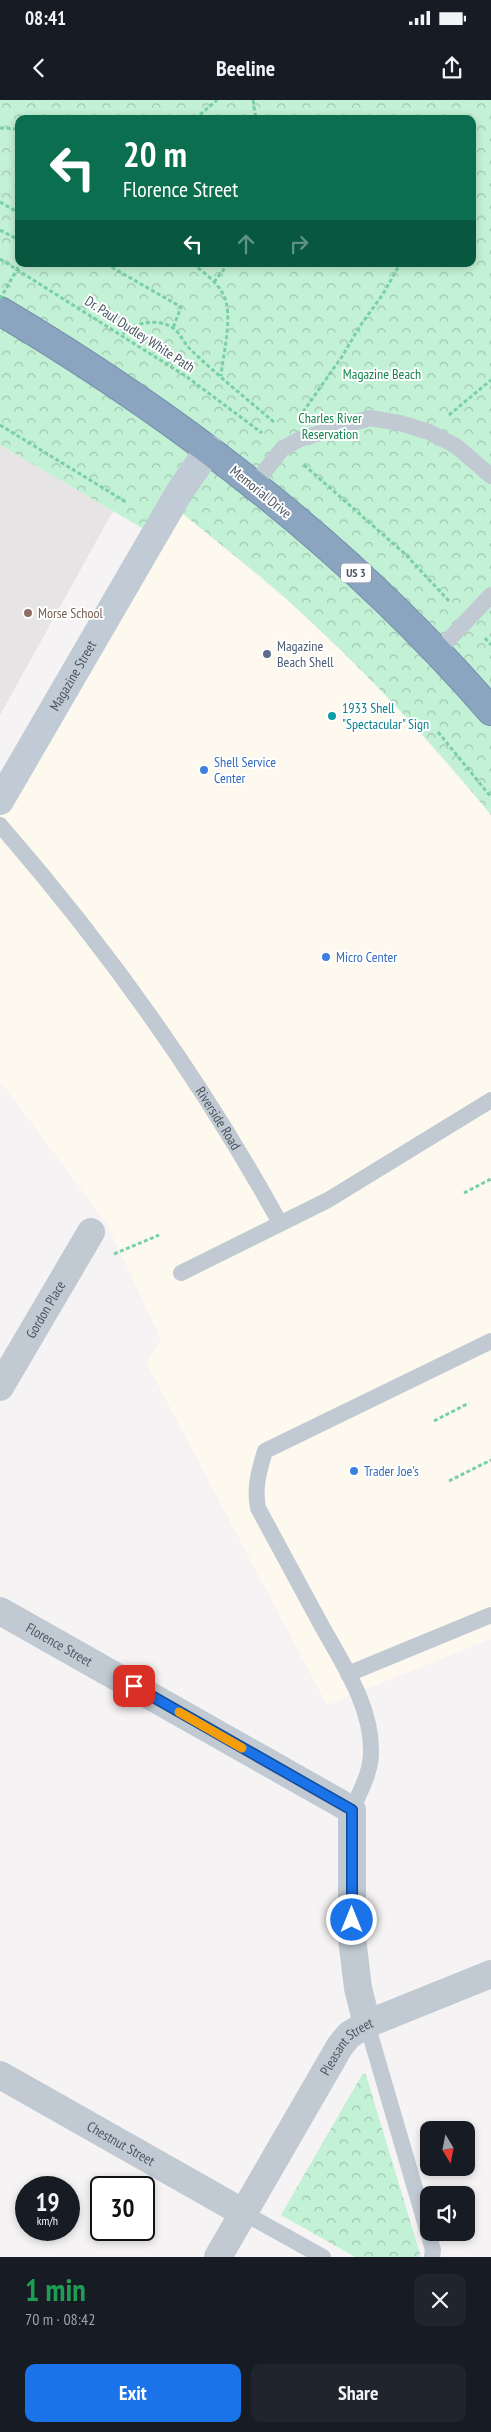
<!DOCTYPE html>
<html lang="en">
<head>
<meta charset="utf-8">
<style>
  body { margin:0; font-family:"PT Sans Narrow",sans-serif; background:#20242c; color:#f1f3f6; height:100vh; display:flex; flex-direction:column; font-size:19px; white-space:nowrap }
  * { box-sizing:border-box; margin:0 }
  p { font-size:16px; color:#9ea1a6 }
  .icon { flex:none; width:28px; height:28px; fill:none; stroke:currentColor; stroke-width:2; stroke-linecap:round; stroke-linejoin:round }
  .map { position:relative; height:2157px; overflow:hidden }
  .panel { display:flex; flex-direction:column; background:#171b24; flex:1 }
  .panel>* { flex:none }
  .top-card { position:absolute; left:15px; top:15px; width:461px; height:152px; border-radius:10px; box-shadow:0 2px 8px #0003; background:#0b6e4f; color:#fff; overflow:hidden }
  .needle { width:32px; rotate:170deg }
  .tools { position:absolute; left:420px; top:2021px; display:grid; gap:10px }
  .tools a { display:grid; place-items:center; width:55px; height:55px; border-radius:10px; background:#171b24; box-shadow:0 2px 8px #0003; font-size:25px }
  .speed { position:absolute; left:15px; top:2076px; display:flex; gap:10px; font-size:25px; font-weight:700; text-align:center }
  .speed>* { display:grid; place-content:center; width:65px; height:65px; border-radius:50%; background:#171b24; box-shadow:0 2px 8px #0003; line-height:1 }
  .speed small { font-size:12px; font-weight:400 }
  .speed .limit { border:2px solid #111; border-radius:8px; background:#fff; color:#111 }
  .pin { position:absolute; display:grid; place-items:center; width:42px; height:42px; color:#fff; margin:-21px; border-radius:10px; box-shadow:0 2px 8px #0006 }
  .me { position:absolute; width:55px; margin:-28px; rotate:0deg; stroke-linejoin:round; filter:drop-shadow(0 0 4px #0008) }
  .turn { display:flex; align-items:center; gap:18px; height:105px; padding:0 25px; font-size:22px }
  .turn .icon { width:65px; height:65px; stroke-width:2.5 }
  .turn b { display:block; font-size:35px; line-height:42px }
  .lanes { display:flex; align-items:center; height:48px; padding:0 25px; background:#0003; justify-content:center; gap:25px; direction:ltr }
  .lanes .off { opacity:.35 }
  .round { display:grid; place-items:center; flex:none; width:52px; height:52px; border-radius:10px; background:#20242c }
  .overview { display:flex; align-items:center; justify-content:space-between; height:85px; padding:0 25px }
  h1 { font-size:30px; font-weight:700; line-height:38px; color:#1e9e55 }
  .action { display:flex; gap:10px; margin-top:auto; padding:10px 25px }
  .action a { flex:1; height:58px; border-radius:10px; background:#1a73e8; color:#fff; font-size:20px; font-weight:700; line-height:58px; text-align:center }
  .action a+a { background:#20242c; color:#f1f3f6 }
  .status { display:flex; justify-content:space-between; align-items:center; height:35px; padding:0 25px; background:#171b24; direction:ltr }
  .status svg { height:14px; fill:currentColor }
  header { display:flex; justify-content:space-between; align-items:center; height:65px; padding:0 25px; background:#171b24; font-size:22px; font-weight:700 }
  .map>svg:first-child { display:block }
</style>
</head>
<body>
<div class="status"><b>08:41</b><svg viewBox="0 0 49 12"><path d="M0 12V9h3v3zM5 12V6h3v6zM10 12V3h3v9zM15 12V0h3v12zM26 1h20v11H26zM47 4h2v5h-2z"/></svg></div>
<header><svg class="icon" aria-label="back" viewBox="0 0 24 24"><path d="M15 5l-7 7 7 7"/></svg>Beeline<svg class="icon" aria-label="share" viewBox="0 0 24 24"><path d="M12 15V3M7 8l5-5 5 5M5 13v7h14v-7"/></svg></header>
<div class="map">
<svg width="491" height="2157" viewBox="0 0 491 2157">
  <defs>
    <pattern id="park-crowns" width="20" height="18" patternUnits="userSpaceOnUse" patternTransform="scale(1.25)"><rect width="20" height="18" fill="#c3f1d5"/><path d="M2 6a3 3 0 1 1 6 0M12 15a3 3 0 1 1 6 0" fill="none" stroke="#a0c6b0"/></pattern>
  </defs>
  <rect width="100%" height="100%" fill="#f5f3f3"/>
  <path fill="#fdf9ef" d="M 172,405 L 294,506 L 345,554 L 389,598 L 491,715 L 491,1539 L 327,1605 L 146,1262 L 161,1240 L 107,1124 L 0,981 L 0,701 Z"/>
  <path fill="#e6e4e5" d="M 0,345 L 113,411 L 0,615 Z"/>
  <path fill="url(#park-crowns)" fill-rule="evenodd" d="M 0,0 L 491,0 L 491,715 C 431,641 366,572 295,507 C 256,471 213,439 172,405 L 154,435 L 0,345 ZM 19,19 L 472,19 L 472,164 L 19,164 Z
    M 363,1973 L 366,1975 L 421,2157 L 355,2157 L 281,2115 Z"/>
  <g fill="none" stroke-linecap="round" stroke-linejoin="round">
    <defs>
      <path id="highway" d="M 0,211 C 182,319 352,450 491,611"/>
    </defs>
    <use href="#highway" stroke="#7690ad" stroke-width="30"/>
    <path stroke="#7ad0a6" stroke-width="3" stroke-dasharray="4 2.5" stroke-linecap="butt" d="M 253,0 L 256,19
      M 195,19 L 217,0
      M 0,28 L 19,29
      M 0,102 L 19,113
      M 0,130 L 19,140
      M 0,159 L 187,277 L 262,333
      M 106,164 L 181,207 L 173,228
      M 193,164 C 203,172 217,182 223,194 C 234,215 223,253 221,276
      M 214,182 L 228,164
      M 123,234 C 133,222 159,218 173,228 C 180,233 184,243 190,249 C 217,275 247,299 275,323
      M 303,312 L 343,255 L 360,226 L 383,194 L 400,164
      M 449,315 L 491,280
      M 0,325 L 126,402
      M 304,365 L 405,454 L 449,501
      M 485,538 L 491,545
      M 438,632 L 491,697
      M 464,1093 L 491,1079
      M 114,1154 L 159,1135
      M 434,1321 L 469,1303
      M 449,1381 L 491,1360"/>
    <g stroke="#c1cad2" stroke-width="16">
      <path d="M 254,385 L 282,349 L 300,339 L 370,318 L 400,323 L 429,332 L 456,346 L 491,376"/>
      <path d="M 437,552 L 491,495"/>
      <path id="s1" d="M 0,725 C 107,848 202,981 280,1123"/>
      <path d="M 181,1173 L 328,1100 L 491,1000"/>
      <path d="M 348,1574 L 491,1515"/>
      <path d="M 352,1710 C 360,1691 371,1673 371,1652 C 372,1604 340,1560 318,1519 C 298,1482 278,1445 258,1408 C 254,1387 259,1371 265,1351 L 491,1241"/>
      <path d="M 367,1924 L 433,2150 L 432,2157"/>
      <path d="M 242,2112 L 323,2157"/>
    </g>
    <g stroke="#c1cad2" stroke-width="28">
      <path id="s2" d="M 0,1287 L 91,1132"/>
      <path id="s3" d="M 0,1511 L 352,1710 L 352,1838 L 358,1888 L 367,1924"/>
      <path id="s4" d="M 0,1975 L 242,2112"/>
      <path id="s5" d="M 218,2157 L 340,1946 L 349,1935 L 367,1924 L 491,1874"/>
    </g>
    <path stroke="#c1cbd6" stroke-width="28" id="s6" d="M 0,701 L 180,391 L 209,349"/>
    <use href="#highway" stroke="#8ba5c1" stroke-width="28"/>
    <path stroke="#7ad0a6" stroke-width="3" stroke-dasharray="4 2.5" stroke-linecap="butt" d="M 0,199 L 20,164"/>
  </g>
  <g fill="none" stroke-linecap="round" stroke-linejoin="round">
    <defs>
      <path id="route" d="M 134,1586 L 352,1710 L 352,1820"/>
    </defs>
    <use href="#route" stroke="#114b97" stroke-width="12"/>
    <use href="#route" stroke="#1a73e8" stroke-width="9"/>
    <path stroke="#f59e0b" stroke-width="9" d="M 179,1612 L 242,1648"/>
  </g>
  <circle fill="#8d6e63" stroke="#fff" stroke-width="2" cx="28" cy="513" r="5"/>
  <circle fill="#5c6f8a" stroke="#fff" stroke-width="2" cx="267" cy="554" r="5"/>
  <circle fill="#0f9aa8" stroke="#fff" stroke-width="2" cx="332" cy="616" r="5"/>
  <g fill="#3f7fe0" stroke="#fff" stroke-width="2">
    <circle cx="204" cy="670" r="5"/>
    <circle cx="326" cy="857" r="5"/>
    <circle cx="354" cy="1371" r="5"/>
  </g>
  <g text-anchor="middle" stroke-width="4" stroke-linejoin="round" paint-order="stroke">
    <rect fill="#fff" stroke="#808990" stroke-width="1" x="341" y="463.5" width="30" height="19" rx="4"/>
    <g font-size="12" font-weight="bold" fill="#4a5661">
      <text x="356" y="477">US 3</text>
    </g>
    <g font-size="14" fill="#4a5661" stroke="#fff">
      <text transform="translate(140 234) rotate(33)" y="5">Dr. Paul Dudley White Path</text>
      <text transform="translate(261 392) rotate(39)" y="5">Memorial Drive</text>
      <text dy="5" stroke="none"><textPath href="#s6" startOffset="145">Magazine Street</textPath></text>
      <text dy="5" stroke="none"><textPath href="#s1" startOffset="366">Riverside Road</textPath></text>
      <text dy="5" stroke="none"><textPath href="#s2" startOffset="90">Gordon Place</textPath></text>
      <text dy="5" stroke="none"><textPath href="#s3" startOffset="68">Florence Street</textPath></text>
      <text dy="5" stroke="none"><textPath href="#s5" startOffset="248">Pleasant Street</textPath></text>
      <text dy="5" stroke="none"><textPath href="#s4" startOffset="139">Chestnut Street</textPath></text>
    </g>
    <g font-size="14" fill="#17864f" stroke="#fff">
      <text x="382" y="279">Magazine Beach</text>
      <text x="330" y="323">Charles River<tspan x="330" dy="16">Reservation</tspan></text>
    </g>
    <g font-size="14" fill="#785e54" stroke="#fff" text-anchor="start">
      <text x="38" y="518">Morse School</text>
    </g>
    <g font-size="14" fill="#4e5e75" stroke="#fff" text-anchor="start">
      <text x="277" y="551">Magazine<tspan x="277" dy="16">Beach Shell</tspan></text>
    </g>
    <g font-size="14" fill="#0d838f" stroke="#fff" text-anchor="start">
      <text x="342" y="613">1933 Shell<tspan x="342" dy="16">"Spectacular" Sign</tspan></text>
    </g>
    <g font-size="14" fill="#366cbe" stroke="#fff" text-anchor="start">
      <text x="214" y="667">Shell Service<tspan x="214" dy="16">Center</tspan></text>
      <text x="336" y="862">Micro Center</text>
      <text x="364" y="1376">Trader Joe's</text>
    </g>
  </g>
</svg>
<div class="tools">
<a><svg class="needle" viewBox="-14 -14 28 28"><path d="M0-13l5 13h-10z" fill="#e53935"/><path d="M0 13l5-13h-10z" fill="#9ea1a6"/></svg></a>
<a><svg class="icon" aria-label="sound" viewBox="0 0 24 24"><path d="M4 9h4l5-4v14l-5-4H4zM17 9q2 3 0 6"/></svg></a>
</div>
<div class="speed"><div>19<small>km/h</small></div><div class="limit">30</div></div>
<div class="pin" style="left:134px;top:1586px;background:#d93025"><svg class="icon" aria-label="arrive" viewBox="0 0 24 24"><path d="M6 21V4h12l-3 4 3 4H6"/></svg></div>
<svg class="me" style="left:352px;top:1820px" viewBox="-20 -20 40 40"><circle r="17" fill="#1a73e8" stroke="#fff" stroke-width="3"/><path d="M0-11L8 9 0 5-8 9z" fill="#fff"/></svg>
<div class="top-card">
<div class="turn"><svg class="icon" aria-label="left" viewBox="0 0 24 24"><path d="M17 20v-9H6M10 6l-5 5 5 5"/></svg><div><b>20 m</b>Florence Street</div></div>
<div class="lanes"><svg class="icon" aria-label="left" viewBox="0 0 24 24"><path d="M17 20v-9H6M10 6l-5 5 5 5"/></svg><svg class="icon off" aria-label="ahead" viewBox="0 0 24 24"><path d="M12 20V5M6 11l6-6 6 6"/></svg><svg class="icon off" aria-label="right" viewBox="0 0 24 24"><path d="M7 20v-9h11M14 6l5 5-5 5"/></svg></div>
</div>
</div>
<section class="panel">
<div class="overview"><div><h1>1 min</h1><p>70 m · 08:42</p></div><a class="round"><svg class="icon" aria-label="close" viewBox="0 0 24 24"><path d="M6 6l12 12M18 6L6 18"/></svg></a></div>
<div class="action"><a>Exit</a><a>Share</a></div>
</section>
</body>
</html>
